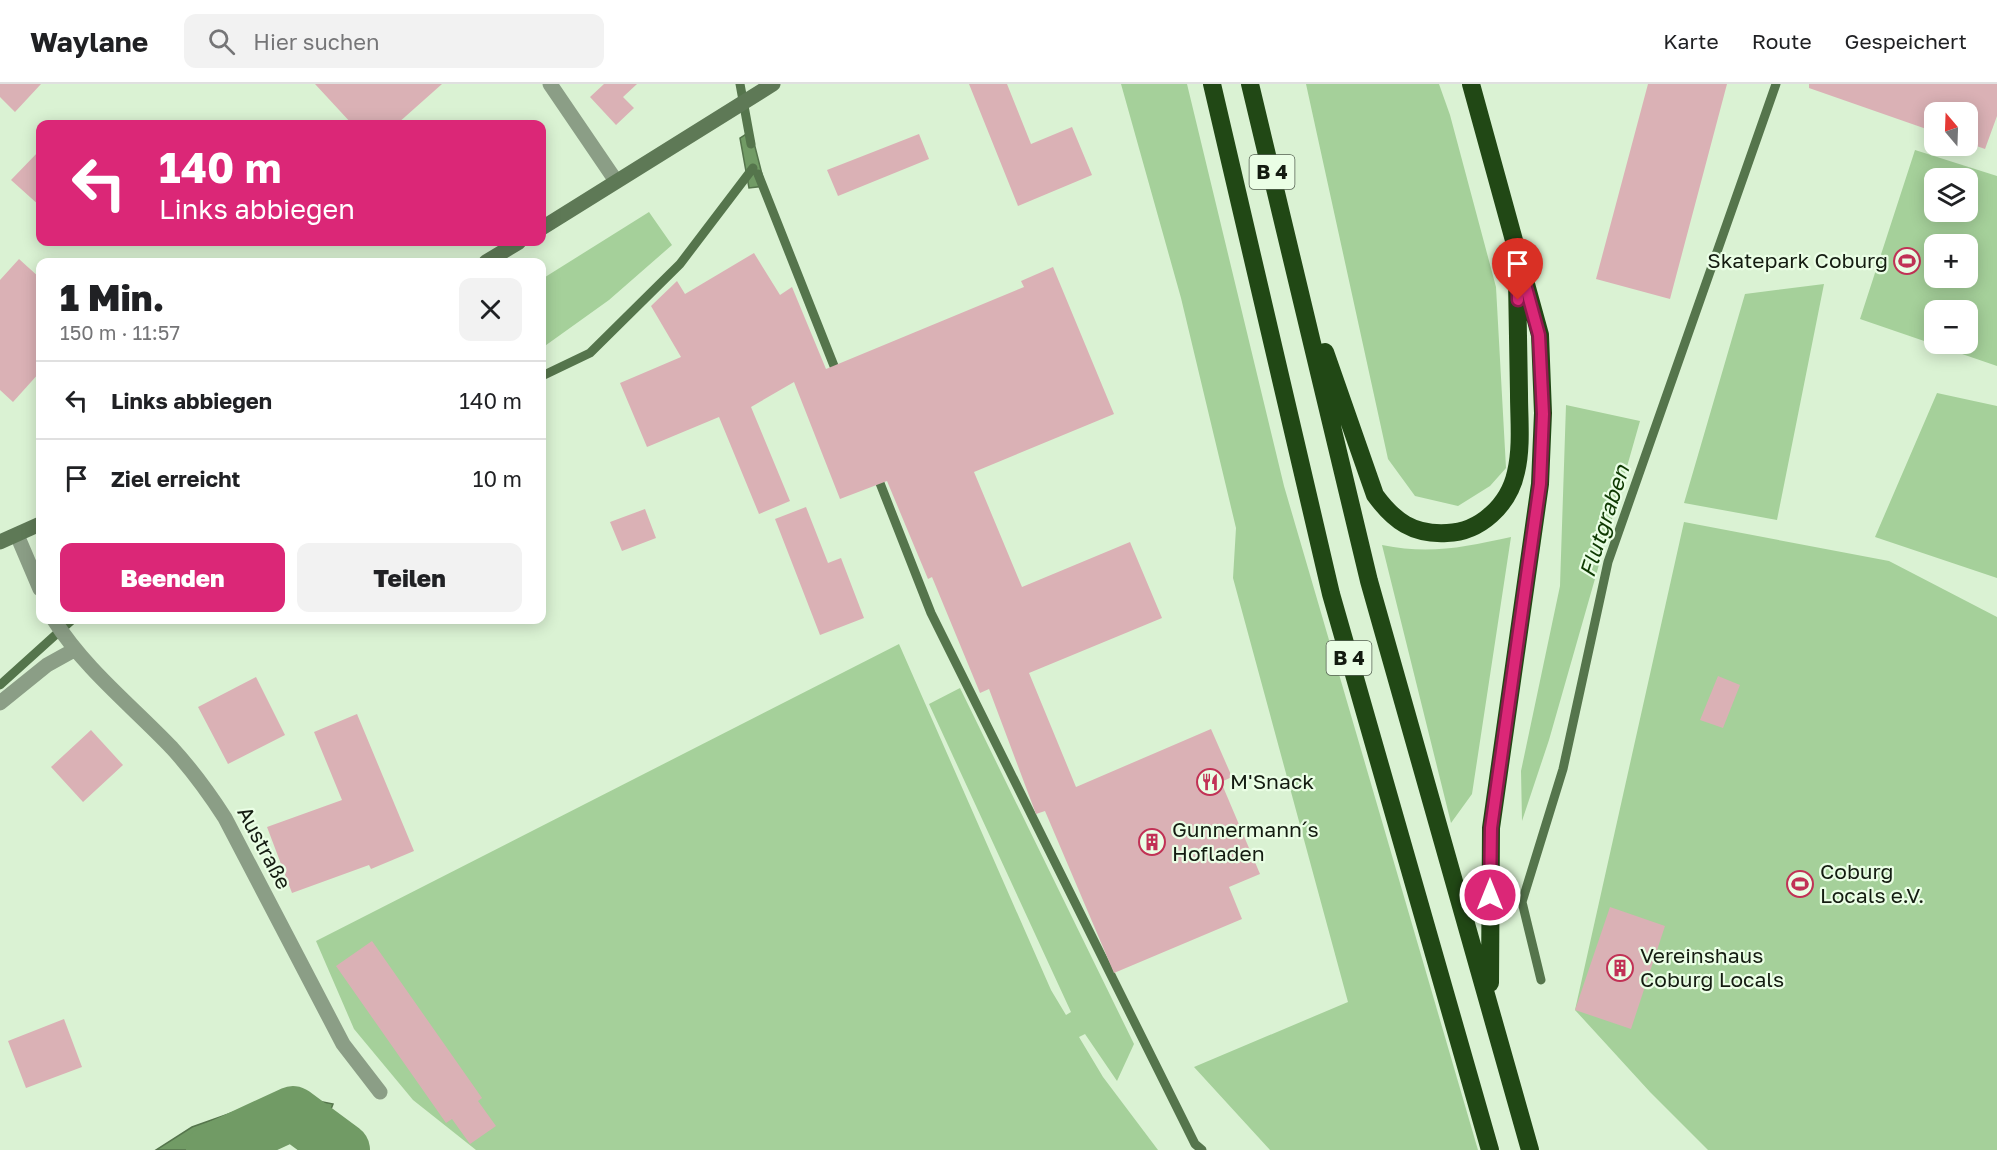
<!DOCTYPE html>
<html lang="de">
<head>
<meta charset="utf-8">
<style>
  body { margin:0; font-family:"Golos Text",sans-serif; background:#f2f2f2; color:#202124; height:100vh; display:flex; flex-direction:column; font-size:22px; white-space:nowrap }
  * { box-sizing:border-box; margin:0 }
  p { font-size:20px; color:#757577 }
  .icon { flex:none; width:33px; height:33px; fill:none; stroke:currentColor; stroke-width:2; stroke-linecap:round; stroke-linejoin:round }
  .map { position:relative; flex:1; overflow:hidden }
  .panel { position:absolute; left:36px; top:174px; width:510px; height:366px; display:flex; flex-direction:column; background:#fff; border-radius:12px; box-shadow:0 3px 15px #0003 }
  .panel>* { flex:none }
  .hud { position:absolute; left:36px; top:36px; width:510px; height:126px; border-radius:12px; box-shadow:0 3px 15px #0003; background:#db2777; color:#fff; overflow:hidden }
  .needle { width:39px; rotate:341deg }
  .fabs { position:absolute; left:1924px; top:18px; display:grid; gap:12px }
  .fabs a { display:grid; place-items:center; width:54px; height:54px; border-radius:12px; background:#fff; box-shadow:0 3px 15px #0003; font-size:30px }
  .pin { position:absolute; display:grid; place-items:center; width:51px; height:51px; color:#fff; margin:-62px -26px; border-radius:50% 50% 50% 0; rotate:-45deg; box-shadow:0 0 6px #0007 }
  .pin .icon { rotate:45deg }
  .me { position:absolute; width:66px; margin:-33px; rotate:0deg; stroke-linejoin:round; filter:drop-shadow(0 0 4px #0008) }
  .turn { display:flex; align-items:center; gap:21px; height:126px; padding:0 24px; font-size:27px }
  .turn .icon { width:78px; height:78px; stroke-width:2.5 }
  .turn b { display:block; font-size:42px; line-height:51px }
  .round { display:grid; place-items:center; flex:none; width:63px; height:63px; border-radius:12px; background:#f2f2f2 }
  .head { display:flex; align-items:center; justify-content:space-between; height:102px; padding:0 24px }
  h1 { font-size:36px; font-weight:800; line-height:45px }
  .primary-button { display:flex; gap:12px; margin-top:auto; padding:12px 24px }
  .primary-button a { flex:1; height:69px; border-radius:12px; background:#db2777; color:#fff; font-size:24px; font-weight:800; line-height:69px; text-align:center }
  .primary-button a+a { background:#f2f2f2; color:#202124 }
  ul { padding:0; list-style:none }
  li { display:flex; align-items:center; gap:18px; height:78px; padding:0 24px; border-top:2px solid #e0e0e0 }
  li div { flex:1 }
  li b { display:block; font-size:22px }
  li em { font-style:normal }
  header { display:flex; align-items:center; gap:36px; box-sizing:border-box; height:84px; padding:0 30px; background:#fff; border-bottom:2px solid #e0e0e0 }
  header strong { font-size:28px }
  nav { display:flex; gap:33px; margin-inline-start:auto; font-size:21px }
  .search { width:420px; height:54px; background:#f2f2f2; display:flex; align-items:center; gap:15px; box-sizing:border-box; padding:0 21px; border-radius:12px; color:#757577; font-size:22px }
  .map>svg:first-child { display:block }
</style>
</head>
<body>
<header>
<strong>Waylane</strong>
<div class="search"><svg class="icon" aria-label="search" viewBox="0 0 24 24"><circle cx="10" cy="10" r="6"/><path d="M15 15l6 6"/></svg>Hier suchen</div>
<nav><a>Karte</a><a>Route</a><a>Gespeichert</a></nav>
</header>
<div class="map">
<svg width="1997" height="1066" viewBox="0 0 1997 1066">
  <rect width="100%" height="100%" fill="#daf2d3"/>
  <path fill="#a5d09a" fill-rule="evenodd" d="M 1121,0 L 1187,0 L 1284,402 L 1478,1066 L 1270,1066 L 1194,983 L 1348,918 L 1233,494 L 1236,444 L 1181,214 Z
    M 1306,0 L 1439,0 L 1450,31 L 1496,203 L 1506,384 L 1490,402 L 1458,422 L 1415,412 L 1388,375 Z
    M 1915,66 L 1997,92 L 1997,282 L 1860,235 ZM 1935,94 L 1968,94 L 1968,128 L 1935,128 ZM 1935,160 L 1968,160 L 1968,194 L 1935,194 ZM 1935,226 L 1968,226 L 1968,260 L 1935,260 Z
    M 649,128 L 672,161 L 609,216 L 542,264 L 542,195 Z
    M 1824,200 L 1777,436 L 1684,419 L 1745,210 Z
    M 1937,309 L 1997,322 L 1997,494 L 1875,453 Z
    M 1566,321 L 1640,337 L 1549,656 L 1522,737 L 1521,687 L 1560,502 Z
    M 1684,438 L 1889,477 L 1997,533 L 1997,1066 L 1708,1066 L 1650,1008 L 1575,926 Z
    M 1511,453 L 1472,710 L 1451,739 L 1382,461 C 1430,471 1464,463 1511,453 Z
    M 899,560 L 1051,906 L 1066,931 L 1071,928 L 929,620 L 960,604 L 1134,960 L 1117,997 L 1085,950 L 1079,953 L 1103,993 L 1158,1066 L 476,1066 L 413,1016 L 354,945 L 316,857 Z"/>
  <path fill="#719b65" stroke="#55754c" stroke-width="1.5" d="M 751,47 L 765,102 L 749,104 L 740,54 Z
    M 289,1011 L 333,1020 L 319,1055 L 266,1056 L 236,1066 L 156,1066 L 192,1043 L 251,1022 Z"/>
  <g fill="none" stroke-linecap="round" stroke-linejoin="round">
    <path stroke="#55754c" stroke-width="9" d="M 740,0 L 751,60
      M 758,90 L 838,292
      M 542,292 L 590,269 L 680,180 L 753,84
      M 876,389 L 931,529 L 1195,1060 L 1202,1066
      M 0,601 L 72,536
      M 1541,896 L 1522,818 L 1563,685 L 1608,478 L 1776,0"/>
    <path stroke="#719b65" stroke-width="54" d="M 213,1066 L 293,1029 L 343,1066"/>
  </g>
  <path fill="#dab1b5" d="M 0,0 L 41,0 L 15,28 L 0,13 Z
    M 315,0 L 442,0 L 397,40 L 352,40 Z
    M 604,0 L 637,0 L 623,13 L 634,24 L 616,41 L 590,13 Z
    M 969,0 L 1007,0 L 1031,60 L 1072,43 L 1092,91 L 1018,122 Z
    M 1648,0 L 1727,0 L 1670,215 L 1596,195 Z
    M 1809,0 L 1997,0 L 1997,32 L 1985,65 L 1968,59 L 1968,28 L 1935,28 L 1935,48 L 1809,4 Z
    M 919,50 L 929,75 L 838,112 L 827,86 Z
    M 40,66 L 40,122 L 11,96 Z
    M 754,169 L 780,211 L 792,203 L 826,285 L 1024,203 L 1021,197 L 1053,183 L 1114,330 L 974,388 L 1022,503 L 1130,458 L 1162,534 L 1029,589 L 1076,703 L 1211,645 L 1232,693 L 1221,698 L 1260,790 L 1229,803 L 1242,835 L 1114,889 L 1045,727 L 1036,730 L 989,605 L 980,609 L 932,493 L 928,495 L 887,397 L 840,415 L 794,298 L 751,323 L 790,417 L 759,430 L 719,333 L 647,363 L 620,299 L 681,273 L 651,222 L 677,197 L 685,210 Z
    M 19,175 L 40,194 L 40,288 L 13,318 L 0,306 L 0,196 Z
    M 806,423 L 828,479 L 841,474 L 864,534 L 820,551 L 775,435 Z
    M 645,425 L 656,454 L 622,467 L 610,438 Z
    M 1718,592 L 1740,601 L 1723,644 L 1700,636 Z
    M 256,593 L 285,651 L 228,680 L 198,623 Z
    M 357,630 L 414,767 L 371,785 L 369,781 L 292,809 L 267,743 L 342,716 L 314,648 Z
    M 91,646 L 123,681 L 83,718 L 51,683 Z
    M 1610,823 L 1665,842 L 1631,945 L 1575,926 Z
    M 372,857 L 482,1014 L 478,1017 L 496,1042 L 470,1060 L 452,1035 L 446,1039 L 336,882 Z
    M 64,935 L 82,983 L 26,1004 L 8,957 Z"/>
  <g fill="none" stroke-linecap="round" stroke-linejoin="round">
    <path stroke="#8b9e86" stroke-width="15" d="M 550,0 L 616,97
      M 17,451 L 40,505
      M 54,536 C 85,585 132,622 172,664 C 192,686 209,709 225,734 L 343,960 L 380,1008
      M 0,619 L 47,581 L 74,566"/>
    <path stroke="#5e7956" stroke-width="15" d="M 542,144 L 773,0
      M 486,178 L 519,158
      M 0,458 L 40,440"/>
    <path stroke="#214815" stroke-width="18" d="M 1212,0 L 1331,510 L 1490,1066
      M 1250,0 L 1369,497 L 1530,1066
      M 1471,0 L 1540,251 L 1543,329 L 1540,400 L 1491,744 L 1490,899
      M 1325,268 L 1375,411 C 1394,437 1413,451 1447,449 C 1480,448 1509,421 1516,388 C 1522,363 1519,335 1519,310 C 1518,272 1518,234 1517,196"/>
  </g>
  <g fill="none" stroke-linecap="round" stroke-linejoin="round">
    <defs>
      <path id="route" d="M 1490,811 L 1491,744 L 1540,400 L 1543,330 L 1539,251 L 1517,171 L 1518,216"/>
    </defs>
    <use href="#route" stroke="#8e194d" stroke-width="15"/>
    <use href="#route" stroke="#db2777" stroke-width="10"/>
  </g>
  <defs>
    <symbol id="stadium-ring" viewBox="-11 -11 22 22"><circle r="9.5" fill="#eafee5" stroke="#c13155" stroke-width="1.5"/><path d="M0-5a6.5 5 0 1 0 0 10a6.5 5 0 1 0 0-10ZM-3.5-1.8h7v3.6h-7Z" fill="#c13155"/></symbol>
    <symbol id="restaurant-ring" viewBox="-11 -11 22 22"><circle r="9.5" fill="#eafee5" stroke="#c13155" stroke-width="1.5"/><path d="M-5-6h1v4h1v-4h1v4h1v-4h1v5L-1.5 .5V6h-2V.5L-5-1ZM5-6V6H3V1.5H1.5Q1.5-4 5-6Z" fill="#c13155"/></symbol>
    <symbol id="building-ring" viewBox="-11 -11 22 22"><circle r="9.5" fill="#eafee5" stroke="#c13155" stroke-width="1.5"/><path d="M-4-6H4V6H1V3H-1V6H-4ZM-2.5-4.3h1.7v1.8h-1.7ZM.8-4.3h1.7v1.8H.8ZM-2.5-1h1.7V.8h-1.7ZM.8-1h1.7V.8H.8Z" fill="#c13155"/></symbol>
  </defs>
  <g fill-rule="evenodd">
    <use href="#stadium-ring" x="1892" y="162" width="30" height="30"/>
    <use href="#restaurant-ring" x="1195" y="683" width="30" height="30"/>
    <use href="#building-ring" x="1137" y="743" width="30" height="30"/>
    <use href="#stadium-ring" x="1785" y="785" width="30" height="30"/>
    <use href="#building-ring" x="1605" y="869" width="30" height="30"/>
  </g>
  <g text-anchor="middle" stroke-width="4.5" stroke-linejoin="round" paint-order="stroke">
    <g fill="#eafee5" stroke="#546051" stroke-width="1.5">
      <rect x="1249.5" y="71" width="45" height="34" rx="4.5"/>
      <rect x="1326.5" y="557" width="45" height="34" rx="4.5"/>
    </g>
    <g font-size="20" font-weight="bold" fill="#141c11">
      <text x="1272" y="95">B 4</text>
      <text x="1349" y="581">B 4</text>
    </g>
    <g font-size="21" fill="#141c11" stroke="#eafee5" text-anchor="start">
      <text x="1888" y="184" text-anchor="end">Skatepark Coburg</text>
      <text x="1230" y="705">M'Snack</text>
      <text x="1172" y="753">Gunnermann´s<tspan x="1172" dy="24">Hofladen</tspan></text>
      <text x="1820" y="795">Coburg<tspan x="1820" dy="24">Locals e.V.</tspan></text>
      <text x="1640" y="879">Vereinshaus<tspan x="1640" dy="24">Coburg Locals</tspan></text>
    </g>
    <g font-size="21" fill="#141c11" stroke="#eafee5">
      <text transform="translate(264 764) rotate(62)" y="7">Austraße</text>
    </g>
    <g font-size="22" font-style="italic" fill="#0d3800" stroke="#eafee5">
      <text transform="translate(1604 437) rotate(-72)" y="8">Flutgraben</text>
    </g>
  </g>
</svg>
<div class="fabs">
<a><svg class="needle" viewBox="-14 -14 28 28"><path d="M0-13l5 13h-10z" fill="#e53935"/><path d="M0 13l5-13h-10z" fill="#757577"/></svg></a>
<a><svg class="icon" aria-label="layers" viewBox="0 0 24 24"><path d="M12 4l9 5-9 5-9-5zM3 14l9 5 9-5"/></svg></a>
<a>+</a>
<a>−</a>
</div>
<div class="pin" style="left:1518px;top:216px;background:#d93025"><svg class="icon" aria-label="arrive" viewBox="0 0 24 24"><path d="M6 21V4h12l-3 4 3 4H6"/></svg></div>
<svg class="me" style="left:1490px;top:811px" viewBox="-20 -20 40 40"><circle r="17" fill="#db2777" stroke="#fff" stroke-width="3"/><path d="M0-11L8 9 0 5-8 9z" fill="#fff"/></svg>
<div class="hud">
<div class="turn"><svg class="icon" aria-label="left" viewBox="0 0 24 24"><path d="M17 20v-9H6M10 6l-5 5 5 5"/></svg><div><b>140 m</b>Links abbiegen</div></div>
</div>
<section class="panel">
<div class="head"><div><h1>1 Min.</h1><p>150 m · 11:57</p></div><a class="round"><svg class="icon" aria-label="close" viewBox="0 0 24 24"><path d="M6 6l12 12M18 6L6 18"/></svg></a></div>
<ul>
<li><svg class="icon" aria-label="left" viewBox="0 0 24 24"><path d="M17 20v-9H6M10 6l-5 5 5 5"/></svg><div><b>Links abbiegen</b></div><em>140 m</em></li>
<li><svg class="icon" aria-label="arrive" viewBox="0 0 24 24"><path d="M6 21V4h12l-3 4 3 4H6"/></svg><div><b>Ziel erreicht</b></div><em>10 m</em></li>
</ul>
<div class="primary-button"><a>Beenden</a><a>Teilen</a></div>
</section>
</div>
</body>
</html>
